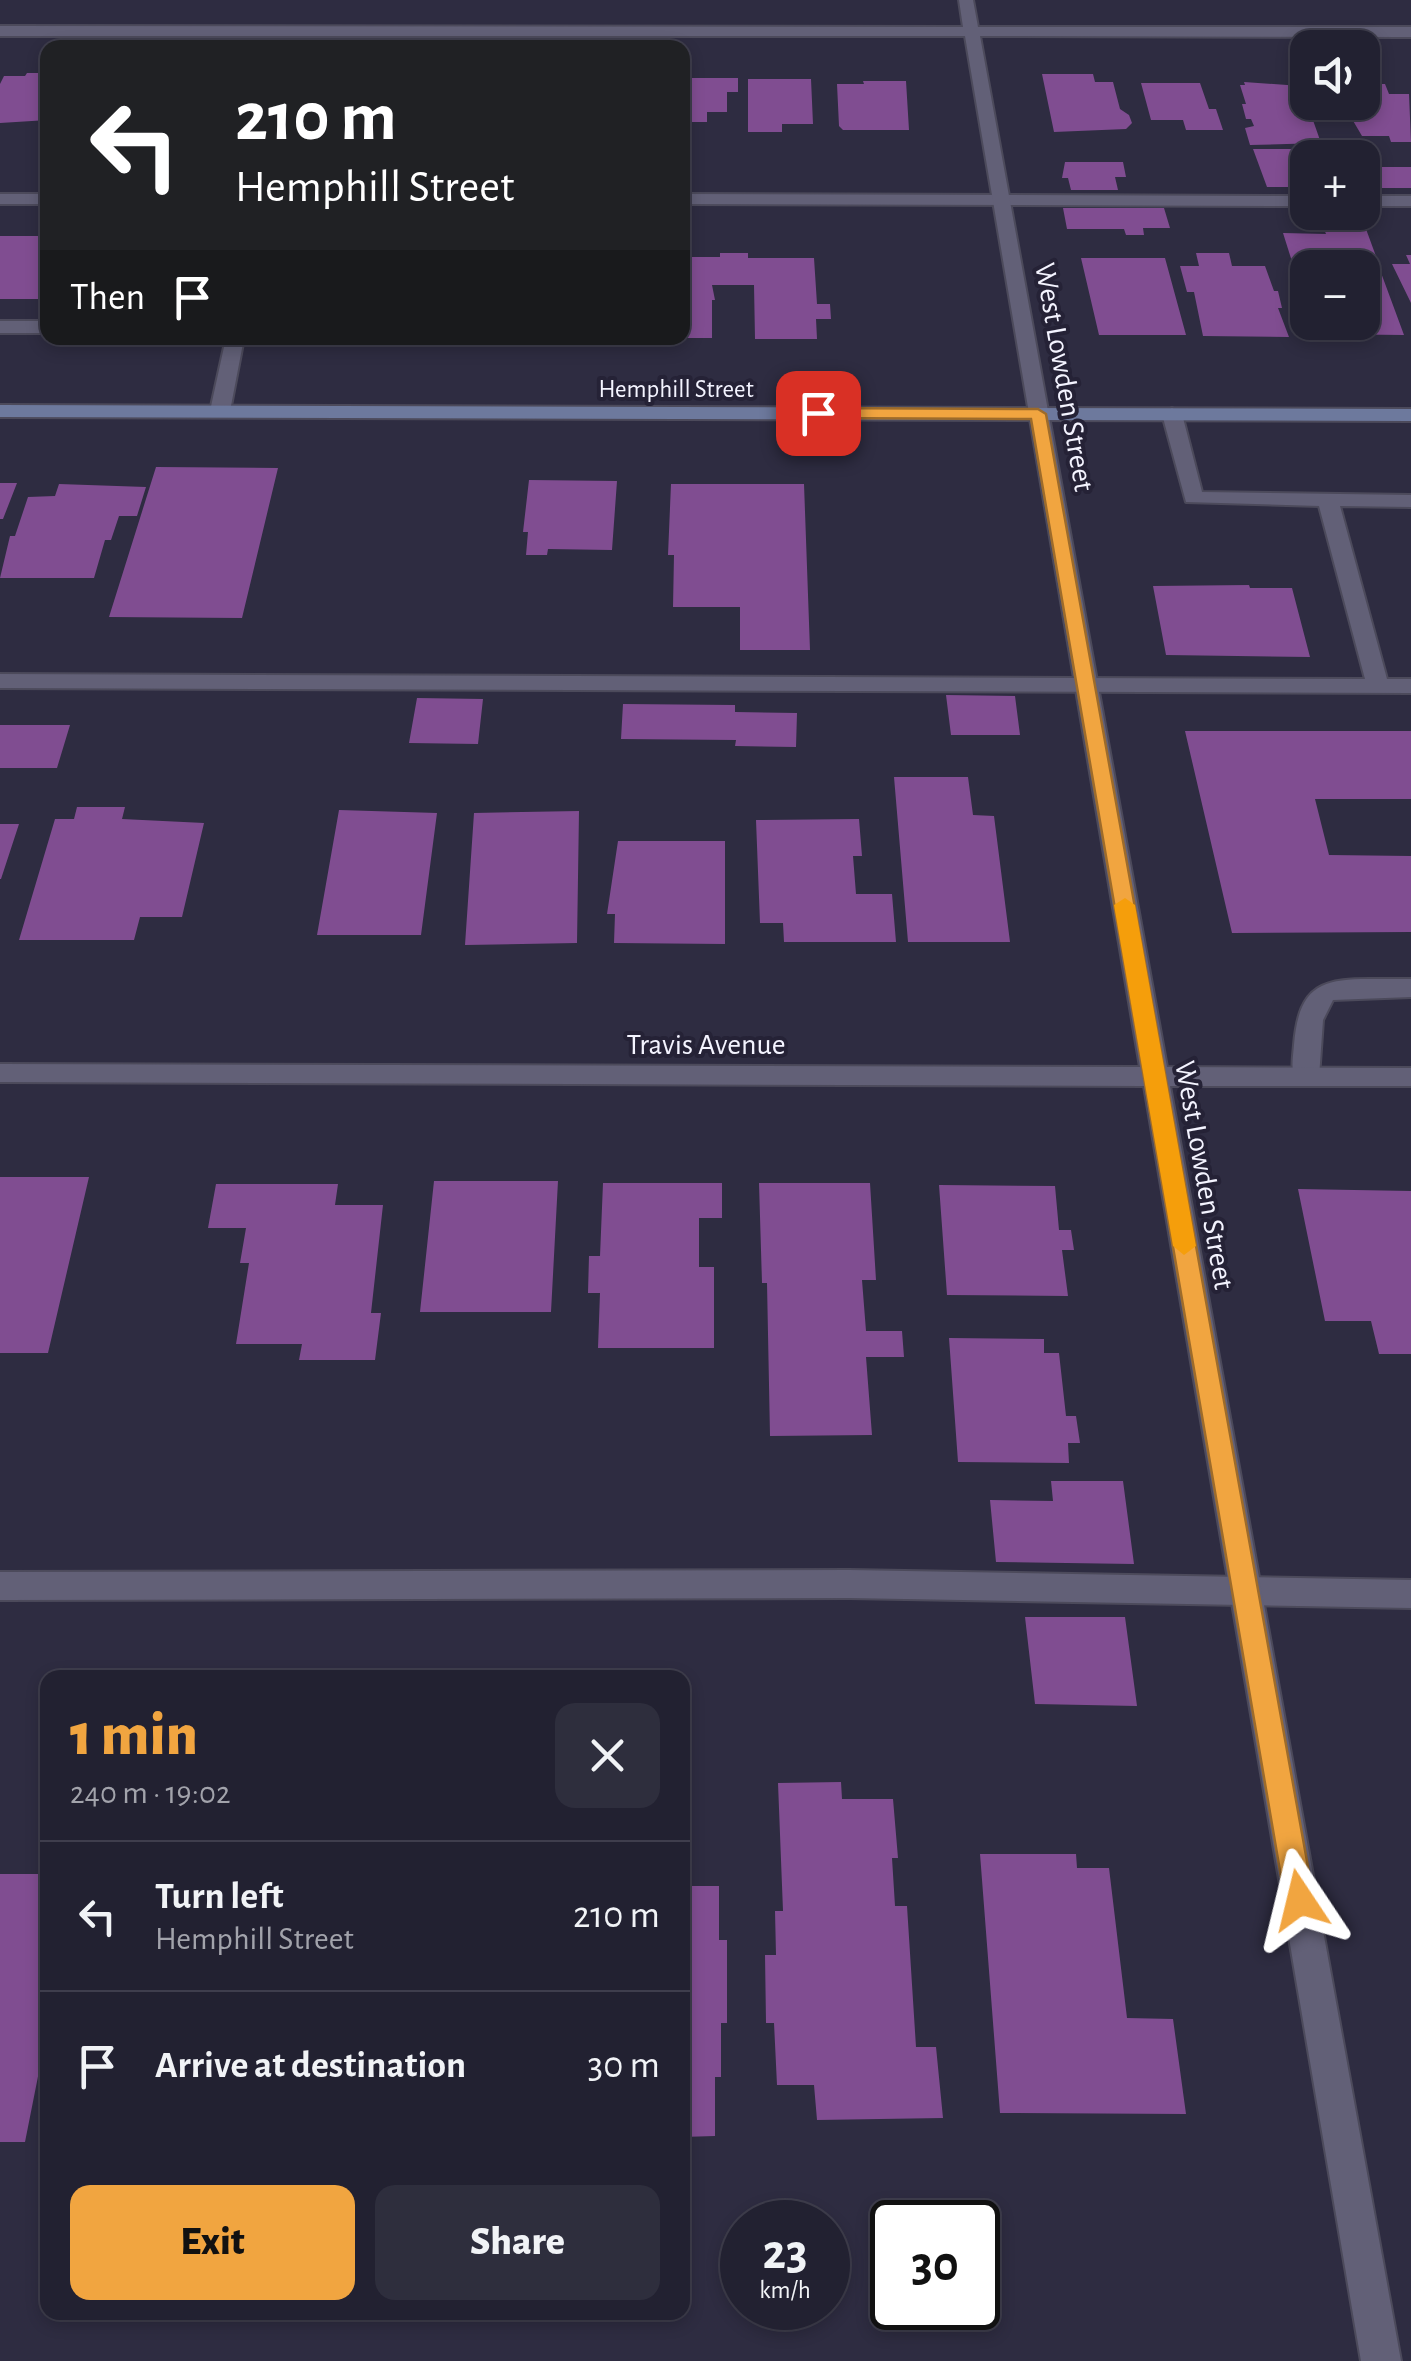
<!DOCTYPE html>
<html lang="en">
<head>
<meta charset="utf-8">
<style>
  body { margin:0; font-family:"Alegreya Sans",sans-serif; background:#2e2e3d; color:#f1f3f6; height:100vh; display:flex; flex-direction:column; font-size:38px; white-space:nowrap }
  * { box-sizing:border-box; margin:0 }
  p { font-size:32px; color:#a2a3ab }
  .icon { flex:none; width:55px; height:55px; fill:none; stroke:currentColor; stroke-width:2; stroke-linecap:round; stroke-linejoin:round }
  .map { position:relative; flex:1; overflow:hidden }
  .sheet { position:absolute; left:40px; top:1670px; width:650px; height:650px; display:flex; flex-direction:column; background:#222131; border-radius:20px; box-shadow:0 5px 15px #0003,0 0 0 2px #3f3e4d }
  .sheet>* { flex:none }
  .banner { position:absolute; left:40px; top:40px; width:650px; height:305px; border-radius:20px; box-shadow:0 5px 15px #0003,0 0 0 2px #3f3e4d; background:#202124; color:#fff; overflow:hidden }
  .tools { position:absolute; left:1290px; top:30px; display:grid; gap:20px }
  .tools a { display:grid; place-items:center; width:90px; height:90px; border-radius:20px; background:#222131; box-shadow:0 5px 15px #0003,0 0 0 2px #3f3e4d; font-size:50px }
  .speed { position:absolute; left:720px; top:2200px; display:flex; gap:20px; font-size:50px; font-weight:700; text-align:center }
  .speed>* { display:grid; place-content:center; width:130px; height:130px; border-radius:50%; background:#222131; box-shadow:0 5px 15px #0003,0 0 0 2px #3f3e4d; line-height:1 }
  .speed small { font-size:25px; font-weight:400 }
  .speed .limit { border:5px solid #111; border-radius:15px; background:#fff; color:#111 }
  .pin { position:absolute; display:grid; place-items:center; width:85px; height:85px; color:#fff; margin:-42px; border-radius:20px; box-shadow:0 5px 15px #0006 }
  .me { position:absolute; width:110px; margin:-55px; rotate:350deg; stroke-linejoin:round; filter:drop-shadow(0 0 8px #0008) }
  .turn { display:flex; align-items:center; gap:35px; height:210px; padding:0 30px; font-size:45px }
  .turn .icon { width:130px; height:130px; stroke-width:2.5 }
  .turn b { display:block; font-size:70px; line-height:85px }
  .then { display:flex; align-items:center; height:95px; padding:0 30px; background:#0003; gap:20px; font-size:38px }
  .round { display:grid; place-items:center; flex:none; width:105px; height:105px; border-radius:20px; background:#2e2e3d }
  .head { display:flex; align-items:center; justify-content:space-between; height:170px; padding:0 30px }
  h1 { font-size:60px; font-weight:800; line-height:75px; color:#f1a540 }
  .primary-button { display:flex; gap:20px; margin-top:auto; padding:20px 30px }
  .primary-button a { flex:1; height:115px; border-radius:20px; background:#f1a540; color:#111; font-size:40px; font-weight:800; line-height:115px; text-align:center }
  .primary-button a+a { background:#2e2e3d; color:#f1f3f6 }
  ul { padding:0; list-style:none }
  li { display:flex; align-items:center; gap:30px; height:150px; padding:0 30px; border-top:2px solid #3f3e4d }
  li div { flex:1 }
  li b { display:block; font-size:38px }
  li em { font-style:normal }
  .map>svg:first-child { display:block }
</style>
</head>
<body>
<div class="map">
<svg width="1411" height="2361" viewBox="0 0 1411 2361">
  <rect width="100%" height="100%" fill="#2e2c41"/>
  <path fill="#804d91" d="M 27,73 L 48,73 L 48,120 L 0,123 L 0,84 L 4,76 L 25,76 Z
    M 1042,74 L 1093,74 L 1095,82 L 1113,82 L 1120,109 L 1129,115 L 1132,123 L 1126,129 L 1054,132 Z
    M 682,78 L 738,78 L 738,92 L 727,92 L 727,112 L 707,112 L 707,122 L 682,122 Z
    M 748,79 L 811,79 L 813,124 L 782,124 L 782,132 L 748,132 Z
    M 863,81 L 906,81 L 909,130 L 843,130 L 839,126 L 837,84 L 864,84 Z
    M 1244,82 L 1301,86 L 1321,143 L 1250,145 L 1245,128 L 1254,126 L 1251,119 L 1246,119 L 1242,104 L 1246,104 L 1240,85 L 1245,85 Z
    M 1141,83 L 1200,83 L 1209,109 L 1216,109 L 1223,130 L 1186,130 L 1183,120 L 1151,120 Z
    M 1362,84 L 1385,84 L 1389,94 L 1409,94 L 1411,142 L 1391,142 L 1389,136 L 1362,136 L 1352,119 L 1348,119 L 1341,102 L 1362,102 Z
    M 1253,149 L 1299,149 L 1308,172 L 1308,187 L 1267,187 Z
    M 1065,162 L 1123,162 L 1126,177 L 1115,177 L 1118,190 L 1071,190 L 1068,178 L 1062,178 Z
    M 1362,167 L 1411,167 L 1411,188 L 1366,188 Z
    M 1063,208 L 1164,208 L 1170,228 L 1143,228 L 1144,235 L 1126,235 L 1124,229 L 1067,229 Z
    M 1324,229 L 1366,229 L 1377,259 L 1336,258 L 1340,268 L 1308,268 L 1307,309 L 1283,233 L 1326,234 Z
    M 0,236 L 48,236 L 48,299 L 0,299 Z
    M 720,253 L 748,253 L 748,258 L 814,258 L 817,304 L 830,304 L 831,319 L 816,319 L 817,339 L 755,339 L 754,285 L 712,285 L 715,300 L 712,300 L 712,338 L 682,338 L 682,257 L 720,257 Z
    M 1196,253 L 1229,253 L 1232,266 L 1265,266 L 1274,291 L 1278,291 L 1282,308 L 1278,308 L 1289,337 L 1203,336 L 1194,292 L 1187,292 L 1180,266 L 1199,266 Z
    M 1406,255 L 1411,255 L 1411,303 L 1392,264 L 1410,264 Z
    M 1081,258 L 1165,258 L 1186,335 L 1099,335 Z
    M 1362,270 L 1380,270 L 1404,335 L 1315,334 L 1311,322 L 1362,322 Z
    M 156,467 L 278,468 L 242,618 L 109,617 Z
    M 529,480 L 617,481 L 612,550 L 548,549 L 547,555 L 526,555 L 528,532 L 523,532 Z
    M 0,483 L 17,483 L 3,519 L 0,519 Z
    M 59,484 L 146,487 L 137,516 L 119,516 L 111,540 L 105,540 L 94,578 L 0,578 L 10,536 L 15,536 L 28,497 L 55,496 Z
    M 671,484 L 804,484 L 810,650 L 740,650 L 740,607 L 673,607 L 674,555 L 668,555 Z
    M 1249,585 L 1250,588 L 1292,588 L 1310,657 L 1166,655 L 1153,586 Z
    M 946,695 L 1015,696 L 1020,735 L 951,735 Z
    M 417,698 L 483,699 L 478,744 L 409,743 Z
    M 623,704 L 735,705 L 735,712 L 797,713 L 796,747 L 735,746 L 736,740 L 621,739 Z
    M 0,725 L 70,725 L 57,768 L 0,768 Z
    M 1185,731 L 1411,731 L 1411,799 L 1315,799 L 1329,855 L 1411,856 L 1411,932 L 1232,933 Z
    M 894,777 L 968,777 L 973,815 L 994,816 L 1010,942 L 908,942 Z
    M 77,807 L 125,807 L 122,819 L 204,823 L 182,917 L 140,917 L 134,940 L 19,940 L 55,819 L 74,819 Z
    M 339,810 L 437,813 L 421,935 L 317,935 Z
    M 579,811 L 577,943 L 465,945 L 474,813 Z
    M 859,819 L 862,856 L 853,856 L 856,894 L 892,894 L 896,942 L 784,942 L 783,923 L 760,923 L 756,820 Z
    M 0,824 L 19,824 L 1,879 L 0,879 Z
    M 618,841 L 725,841 L 725,944 L 614,943 L 615,914 L 607,914 Z
    M 0,1177 L 89,1177 L 48,1353 L 0,1353 Z
    M 434,1181 L 558,1181 L 551,1312 L 420,1312 Z
    M 603,1183 L 722,1183 L 722,1218 L 699,1218 L 699,1267 L 714,1267 L 714,1348 L 598,1348 L 600,1293 L 588,1293 L 589,1256 L 600,1256 Z
    M 759,1183 L 870,1183 L 876,1280 L 862,1280 L 866,1331 L 902,1331 L 904,1357 L 866,1357 L 872,1435 L 770,1436 L 767,1283 L 762,1283 Z
    M 216,1184 L 338,1184 L 335,1205 L 383,1205 L 371,1313 L 381,1313 L 375,1360 L 299,1360 L 302,1344 L 236,1344 L 249,1263 L 240,1263 L 246,1228 L 208,1228 Z
    M 939,1185 L 1055,1186 L 1059,1230 L 1071,1230 L 1074,1250 L 1062,1250 L 1068,1296 L 947,1295 Z
    M 1298,1189 L 1411,1191 L 1411,1354 L 1379,1354 L 1371,1321 L 1325,1321 Z
    M 949,1338 L 1044,1339 L 1044,1353 L 1059,1353 L 1066,1416 L 1076,1416 L 1080,1443 L 1068,1443 L 1069,1463 L 958,1462 Z
    M 1051,1481 L 1123,1481 L 1134,1564 L 996,1562 L 990,1500 L 1053,1501 Z
    M 1025,1617 L 1125,1617 L 1137,1706 L 1035,1704 Z
    M 841,1782 L 842,1799 L 893,1799 L 898,1858 L 892,1858 L 895,1906 L 907,1906 L 916,2047 L 936,2047 L 943,2118 L 817,2120 L 814,2085 L 777,2085 L 774,2023 L 766,2023 L 765,1955 L 776,1955 L 775,1911 L 783,1911 L 778,1783 Z
    M 980,1854 L 1076,1854 L 1077,1868 L 1109,1868 L 1127,2018 L 1173,2019 L 1186,2114 L 1000,2113 Z
    M 0,1874 L 48,1874 L 48,2026 L 25,2142 L 0,2142 Z
    M 682,1886 L 719,1886 L 719,1940 L 727,1940 L 727,2023 L 721,2023 L 721,2077 L 715,2077 L 715,2136 L 682,2137 Z"/>
  <g fill="none" stroke-linecap="round" stroke-linejoin="round">
    <defs>
      <path id="service" d="M 0,194 L 48,194 L 48,204 L 0,204 Z
        M 682,194 L 1308,196 L 1308,206 L 682,204 Z
        M 1362,196 L 1411,196 L 1411,206 L 1362,206 Z
        M 0,321 L 48,321 L 48,333 L 0,333 Z
        M 226,338 L 244,338 L 230,411 L 220,417 L 210,411 Z
        M 1172,408 L 1182,414 L 1202,492 L 1411,495 L 1411,507 L 1340,506 L 1387,679 L 1411,679 L 1411,693 L 0,688 L 0,674 L 1365,679 L 1319,506 L 1186,502 L 1162,414 Z
        M 1379,979 L 1411,979 L 1411,997 L 1333,1000 L 1323,1020 L 1319,1077 L 1315,1084 L 1297,1084 C 1290,1072 1293,1058 1294,1045 C 1299,983 1323,978 1379,979 Z
        M 849,1570 L 1411,1580 L 1411,1608 L 849,1598 L 0,1600 L 0,1572 Z"/>
      <path id="minor" d="M 959,0 L 973,0 L 978,27 L 1411,27 L 1411,37 L 980,36 L 1167,1067 L 1411,1068 L 1411,1086 L 1170,1086 L 1401,2361 L 1361,2361 L 1144,1086 L 0,1082 L 0,1064 L 1140,1067 L 965,36 L 0,36 L 0,26 L 963,27 Z"/>
      <path id="secondary" d="M 0,405 L 1411,409 L 1411,421 L 0,417 Z"/>
    </defs>
    <use href="#service" stroke="#4c4a5b" stroke-width="4"/>
    <use href="#minor" stroke="#4c4a5b" stroke-width="4"/>
    <use href="#secondary" stroke="#4c4a5b" stroke-width="4"/>
    <use href="#service" fill="#626077" fill-rule="evenodd"/>
    <use href="#minor" fill="#626077" fill-rule="evenodd"/>
    <use href="#secondary" fill="#6d799d" fill-rule="evenodd"/>
  </g>
  <path fill="#f1a540" stroke="#9d6b2a" stroke-width="2.5" d="M 1038,409 L 1046,414 L 1314,1900 L 1310,1910 L 1300,1914 L 1289,1910 L 1285,1900 L 1031,419 L 818,418 L 811,413 L 818,408 Z"/>
  <path fill="#f59e0b" d="M 1125,898 L 1135,905 L 1196,1246 L 1184,1255 L 1173,1246 L 1114,905 Z"/>
  <g text-anchor="middle" stroke-width="8" stroke-linejoin="round" paint-order="stroke">
    <g font-size="25" fill="#f4f4ff" stroke="#252236">
      <text x="676" y="397">Hemphill Street</text>
    </g>
    <g font-size="30" fill="#f4f4ff" stroke="#252236">
      <text transform="translate(1065 377) rotate(80)" y="10">West Lowden Street</text>
      <text x="706" y="1054">Travis Avenue</text>
      <text transform="translate(1205 1175) rotate(80)" y="10">West Lowden Street</text>
    </g>
  </g>
</svg>
<div class="tools">
<a><svg class="icon" aria-label="sound" viewBox="0 0 24 24"><path d="M4 9h4l5-4v14l-5-4H4zM17 9q2 3 0 6"/></svg></a>
<a>+</a>
<a>−</a>
</div>
<div class="speed"><div>23<small>km/h</small></div><div class="limit">30</div></div>
<div class="pin" style="left:818px;top:413px;background:#d93025"><svg class="icon" aria-label="arrive" viewBox="0 0 24 24"><path d="M6 21V4h12l-3 4 3 4H6"/></svg></div>
<svg class="me" style="left:1300px;top:1900px" viewBox="-20 -20 40 40"><path d="M0-17L14 15 0 8-14 15z" fill="#f1a540" stroke="#fff" stroke-width="4"/></svg>
<div class="banner">
<div class="turn"><svg class="icon" aria-label="left" viewBox="0 0 24 24"><path d="M17 20v-9H6M10 6l-5 5 5 5"/></svg><div><b>210 m</b>Hemphill Street</div></div>
<div class="then">Then<svg class="icon" aria-label="arrive" viewBox="0 0 24 24"><path d="M6 21V4h12l-3 4 3 4H6"/></svg></div>
</div>
<section class="sheet">
<div class="head"><div><h1>1 min</h1><p>240 m · 19:02</p></div><a class="round"><svg class="icon" aria-label="close" viewBox="0 0 24 24"><path d="M6 6l12 12M18 6L6 18"/></svg></a></div>
<ul>
<li><svg class="icon" aria-label="left" viewBox="0 0 24 24"><path d="M17 20v-9H6M10 6l-5 5 5 5"/></svg><div><b>Turn left</b><p>Hemphill Street</p></div><em>210 m</em></li>
<li><svg class="icon" aria-label="arrive" viewBox="0 0 24 24"><path d="M6 21V4h12l-3 4 3 4H6"/></svg><div><b>Arrive at destination</b></div><em>30 m</em></li>
</ul>
<div class="primary-button"><a>Exit</a><a>Share</a></div>
</section>
</div>
</body>
</html>
